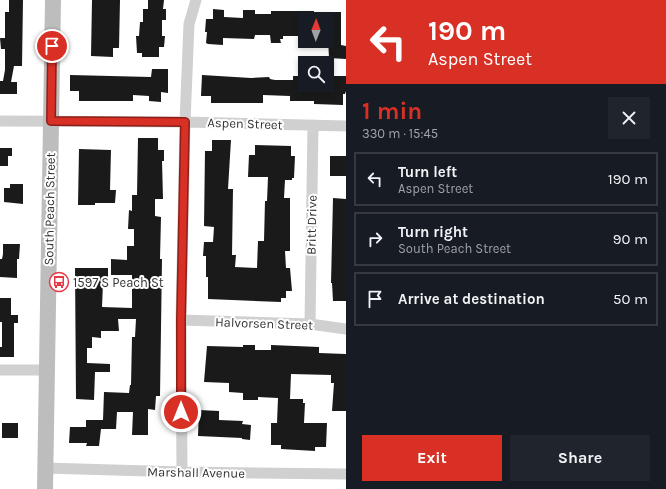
<!DOCTYPE html>
<html lang="en">
<head>
<meta charset="utf-8">
<style>
  body { margin:0; font-family:Karla,sans-serif; background:#20242c; color:#f1f3f6; height:100vh; display:flex; flex-direction:column; font-size:15px; white-space:nowrap }
  * { box-sizing:border-box; margin:0 }
  p { font-size:13px; color:#9ea1a6 }
  .icon { flex:none; width:22px; height:22px; fill:none; stroke:currentColor; stroke-width:2; stroke-linecap:round; stroke-linejoin:round }
  .map { position:relative; flex:1; overflow:hidden }
  .sheet { display:flex; flex-direction:column; background:#171b24; width:320px }
  .sheet>* { flex:none }
  .top-card { background:#d93025; color:#fff; overflow:hidden }
  .needle { width:26px; rotate:1deg }
  .tools { position:absolute; left:298px; top:12px; display:grid; gap:8px }
  .tools a { display:grid; place-items:center; width:36px; height:36px; border-radius:0px; background:#171b24; box-shadow:0 2px 6px #0003; font-size:20px }
  .pin { position:absolute; display:grid; place-items:center; width:34px; height:34px; color:#fff; margin:-17px; border:2px solid #fff; border-radius:50%; box-shadow:0 1px 4px #0007 }
  .me { position:absolute; width:44px; margin:-22px; rotate:0deg; stroke-linejoin:round; filter:drop-shadow(0 0 3px #0008) }
  .turn { display:flex; align-items:center; gap:14px; height:84px; padding:0 16px; font-size:18px }
  .turn .icon { width:52px; height:52px; stroke-width:2.5 }
  .turn b { display:block; font-size:28px; line-height:34px }
  .round { display:grid; place-items:center; flex:none; width:42px; height:42px; border-radius:0px; background:#20242c }
  .head { display:flex; align-items:center; justify-content:space-between; height:68px; padding:0 16px }
  h1 { font-size:24px; font-weight:700; line-height:30px; color:#d93025 }
  .action { display:flex; gap:8px; margin-top:auto; padding:8px 16px }
  .action a { flex:1; height:46px; border-radius:0px; background:#d93025; color:#fff; font-size:16px; font-weight:700; line-height:46px; text-align:center }
  .action a+a { background:#20242c; color:#f1f3f6 }
  ul { padding:0; list-style:none }
  li { display:flex; align-items:center; gap:12px; height:54px; margin:0 8px 6px; padding:0 8px; border:2px solid #363941; border-radius:0px }
  li div { flex:1 }
  li b { display:block; font-size:15px }
  li em { font-style:normal }
  main { display:flex; flex:1; min-height:0 }
  .map>svg:first-child { display:block }
</style>
</head>
<body>
<main>
<div class="map">
<svg width="346" height="489" viewBox="0 0 346 489">
  <rect width="100%" height="100%" fill="#fff"/>
  <path fill="#1a1a1a" d="M 9,0 L 23,0 L 22,66 L 14,66 L 11,82 L 17,82 L 17,94 L 0,94 L 0,81 L 3,81 L 5,70 L 5,49 L 1,49 L 0,38 L 5,38 L 5,12 L 9,12 Z
    M 92,0 L 120,0 L 119,48 L 113,48 L 113,57 L 91,56 Z
    M 148,0 L 164,0 L 163,9 L 166,9 L 166,20 L 162,20 L 162,36 L 165,36 L 164,47 L 159,47 L 159,57 L 142,57 L 142,53 L 137,53 L 136,36 L 139,36 L 140,22 L 143,22 L 143,9 L 148,9 Z
    M 213,9 L 224,10 L 224,17 L 243,18 L 243,10 L 255,10 L 255,14 L 271,14 L 271,11 L 314,11 L 314,19 L 305,19 L 305,36 L 283,36 L 283,39 L 280,39 L 281,43 L 271,43 L 270,35 L 255,35 L 254,39 L 223,38 L 223,45 L 208,44 L 206,43 L 207,32 L 205,32 L 206,19 L 213,19 Z
    M 330,12 L 341,12 L 341,45 L 346,46 L 346,59 L 329,58 L 327,19 L 330,19 Z
    M 152,69 L 168,69 L 168,93 L 161,92 L 161,102 L 149,101 L 149,96 L 133,95 L 133,101 L 79,101 L 79,91 L 70,91 L 70,75 L 151,77 Z
    M 202,75 L 251,78 L 269,77 L 270,79 L 275,80 L 293,80 L 293,76 L 305,76 L 305,85 L 331,85 L 331,76 L 346,76 L 346,91 L 345,94 L 343,94 L 343,105 L 314,104 L 314,101 L 290,101 L 290,96 L 263,95 L 263,103 L 211,103 L 211,96 L 201,96 Z
    M 138,138 L 158,138 L 158,150 L 164,150 L 164,161 L 162,161 L 163,199 L 155,199 L 155,216 L 161,217 L 160,259 L 162,259 L 160,396 L 156,396 L 155,410 L 148,409 L 148,435 L 132,435 L 133,412 L 117,412 L 116,429 L 101,429 L 99,446 L 86,446 L 87,443 L 69,443 L 70,427 L 86,427 L 86,420 L 103,420 L 104,392 L 129,393 L 130,385 L 131,385 L 132,337 L 135,337 L 136,319 L 118,319 L 119,331 L 101,331 L 101,338 L 92,337 L 92,348 L 87,348 L 87,363 L 110,364 L 110,372 L 95,372 L 94,400 L 76,399 L 75,268 L 108,268 L 108,283 L 103,283 L 102,307 L 132,308 L 132,275 L 111,275 L 111,259 L 127,260 L 127,246 L 134,246 L 134,229 L 128,229 L 129,210 L 132,211 L 132,195 L 137,195 Z
    M 212,140 L 231,140 L 228,189 L 233,189 L 232,255 L 236,255 L 235,267 L 257,268 L 258,241 L 264,241 L 265,201 L 267,201 L 268,177 L 248,177 L 249,155 L 255,155 L 255,145 L 291,146 L 291,156 L 295,156 L 294,178 L 292,178 L 292,180 L 285,180 L 284,198 L 290,198 L 290,251 L 285,251 L 286,268 L 290,268 L 292,291 L 286,291 L 286,298 L 281,298 L 281,302 L 208,299 L 208,277 L 206,277 L 206,256 L 203,256 L 204,242 L 213,242 L 214,227 L 204,226 L 205,151 L 212,151 Z
    M 0,148 L 12,148 L 12,156 L 8,156 L 8,166 L 0,166 Z
    M 79,149 L 111,150 L 110,190 L 116,190 L 115,203 L 95,203 L 95,205 L 78,205 Z
    M 330,156 L 346,156 L 346,176 L 330,176 Z
    M 10,184 L 23,184 L 23,204 L 4,202 L 4,188 L 10,188 Z
    M 333,198 L 346,199 L 346,301 L 333,301 L 332,283 L 331,283 Z
    M 3,244 L 20,244 L 19,259 L 17,259 L 17,278 L 0,277 L 0,259 L 2,259 L 3,254 Z
    M 0,298 L 11,298 L 11,315 L 18,315 L 18,323 L 14,323 L 14,357 L 0,357 L 0,347 L 2,347 L 2,322 L 0,322 Z
    M 243,345 L 255,345 L 255,350 L 271,350 L 271,345 L 319,347 L 319,353 L 346,354 L 346,411 L 332,411 L 334,383 L 331,383 L 331,375 L 291,374 L 290,399 L 303,399 L 303,403 L 305,403 L 304,423 L 327,423 L 326,447 L 315,447 L 315,451 L 281,449 L 281,445 L 271,445 L 271,423 L 277,423 L 278,398 L 258,397 L 258,400 L 243,400 L 243,393 L 229,392 L 229,383 L 204,382 L 207,346 L 243,347 Z
    M 199,410 L 219,411 L 219,420 L 243,421 L 242,424 L 251,425 L 250,440 L 242,439 L 242,438 L 198,436 Z
    M 2,423 L 18,423 L 18,438 L 2,438 Z"/>
  <g fill="none" stroke-linecap="round" stroke-linejoin="round">
    <path stroke="#d0d0d0" stroke-width="11" d="M 0,121 L 185,122 L 346,126
      M 181,320 L 310,324 L 346,329
      M 310,324 L 313,125
      M 0,370 L 46,370
      M 45,468 L 182,472 L 346,474
      M 182,472 L 181,320 L 185,122 L 189,24 L 196,0"/>
    <path stroke="#bdbdbd" stroke-width="16" d="M 45,489 L 53,0"/>
  </g>
  <g fill="none" stroke-linecap="round" stroke-linejoin="round">
    <defs>
      <path id="route" d="M 52,46 L 51,121 L 185,122 L 181,320 L 181,412"/>
    </defs>
    <use href="#route" stroke="#8d1f18" stroke-width="10"/>
    <use href="#route" stroke="#d93025" stroke-width="7"/>
  </g>
  <defs>
    <symbol id="bus-ring" viewBox="-11 -11 22 22"><circle r="9.5" fill="#fff" stroke="#e63946" stroke-width="1.5"/><path d="M-5-6H5V4H4V6H2V4H-2V6H-4V4H-5ZM-3.5-4V0h7V-4ZM-3.5 1.2v1.5H-2V1.2ZM2 1.2v1.5H3.5V1.2Z" fill="#e63946"/></symbol>
  </defs>
  <g fill-rule="evenodd">
    <use href="#bus-ring" x="48" y="271" width="22" height="22"/>
  </g>
  <g text-anchor="middle" stroke-width="4" stroke-linejoin="round" paint-order="stroke">
    <g font-size="13" fill="#333" stroke="#fff">
      <text transform="translate(245 123) rotate(2)" y="5">Aspen Street</text>
      <text transform="translate(49 209) rotate(-89)" y="5">South Peach Street</text>
      <text transform="translate(311 225) rotate(-89)" y="5">Britt Drive</text>
      <text transform="translate(264 323) rotate(2)" y="5">Halvorsen Street</text>
      <text transform="translate(196 472) rotate(1)" y="5">Marshall Avenue</text>
    </g>
    <g font-size="13" fill="#333" stroke="#fff" text-anchor="start">
      <text x="73" y="287">1597 S Peach St</text>
    </g>
  </g>
</svg>
<div class="tools">
<a><svg class="needle" viewBox="-14 -14 28 28"><path d="M0-13l5 13h-10z" fill="#e53935"/><path d="M0 13l5-13h-10z" fill="#9ea1a6"/></svg></a>
<a><svg class="icon" aria-label="search" viewBox="0 0 24 24"><circle cx="10" cy="10" r="6"/><path d="M15 15l6 6"/></svg></a>
</div>
<div class="pin" style="left:52px;top:46px;background:#d93025"><svg class="icon" aria-label="arrive" viewBox="0 0 24 24"><path d="M6 21V4h12l-3 4 3 4H6"/></svg></div>
<svg class="me" style="left:181px;top:412px" viewBox="-20 -20 40 40"><circle r="17" fill="#d93025" stroke="#fff" stroke-width="3"/><path d="M0-11L8 9 0 5-8 9z" fill="#fff"/></svg>
</div>
<section class="sheet">
<div class="top-card">
<div class="turn"><svg class="icon" aria-label="left" viewBox="0 0 24 24"><path d="M17 20v-9H6M10 6l-5 5 5 5"/></svg><div><b>190 m</b>Aspen Street</div></div>
</div>
<div class="head"><div><h1>1 min</h1><p>330 m · 15:45</p></div><a class="round"><svg class="icon" aria-label="close" viewBox="0 0 24 24"><path d="M6 6l12 12M18 6L6 18"/></svg></a></div>
<ul>
<li><svg class="icon" aria-label="left" viewBox="0 0 24 24"><path d="M17 20v-9H6M10 6l-5 5 5 5"/></svg><div><b>Turn left</b><p>Aspen Street</p></div><em>190 m</em></li>
<li><svg class="icon" aria-label="right" viewBox="0 0 24 24"><path d="M7 20v-9h11M14 6l5 5-5 5"/></svg><div><b>Turn right</b><p>South Peach Street</p></div><em>90 m</em></li>
<li><svg class="icon" aria-label="arrive" viewBox="0 0 24 24"><path d="M6 21V4h12l-3 4 3 4H6"/></svg><div><b>Arrive at destination</b></div><em>50 m</em></li>
</ul>
<div class="action"><a>Exit</a><a>Share</a></div>
</section>
</main>
</body>
</html>
